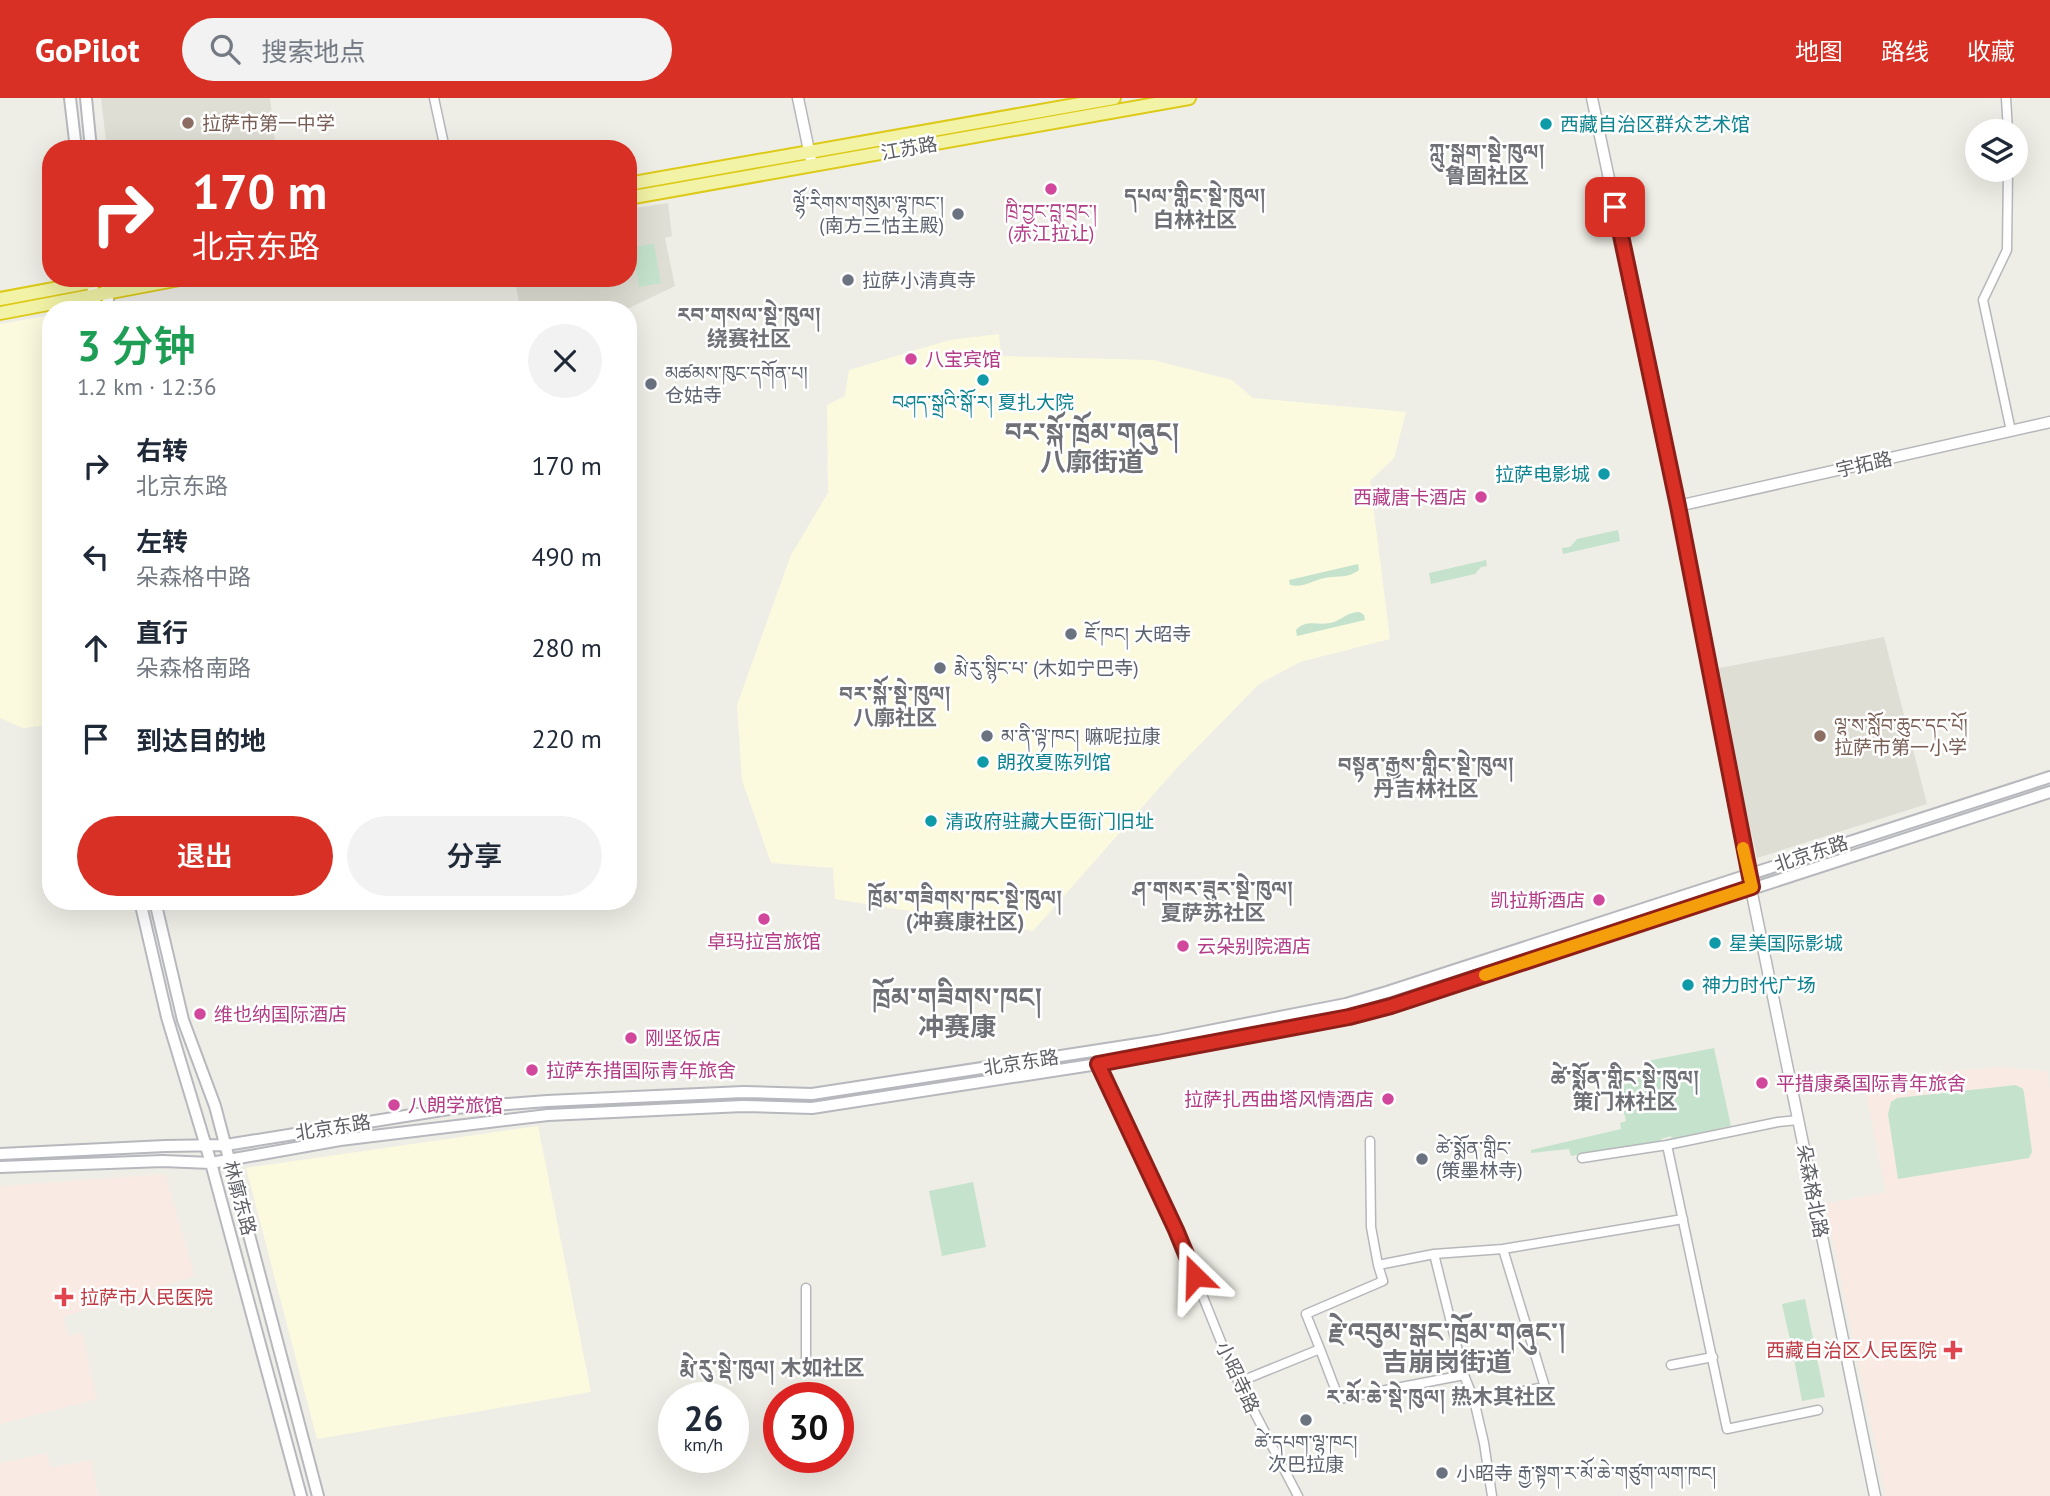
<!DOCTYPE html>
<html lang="zh">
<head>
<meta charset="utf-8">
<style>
  body { margin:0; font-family:"PT Sans","Noto Sans SC","Noto Serif Tibetan",sans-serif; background:#f2f2f3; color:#1f2937; height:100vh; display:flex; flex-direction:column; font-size:26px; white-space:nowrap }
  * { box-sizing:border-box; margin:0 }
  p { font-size:23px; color:#747a83 }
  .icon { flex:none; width:38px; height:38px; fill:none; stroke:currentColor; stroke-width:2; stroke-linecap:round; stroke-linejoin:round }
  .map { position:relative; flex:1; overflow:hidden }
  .side { position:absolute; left:42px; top:203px; width:595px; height:609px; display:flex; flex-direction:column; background:#fff; border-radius:28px; box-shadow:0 7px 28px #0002 }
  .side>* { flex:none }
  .hud { position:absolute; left:42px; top:42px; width:595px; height:147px; border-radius:28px; box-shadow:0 7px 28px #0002; background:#d93025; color:#fff; overflow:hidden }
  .tools { position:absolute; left:1965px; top:21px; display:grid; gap:14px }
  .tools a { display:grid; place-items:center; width:63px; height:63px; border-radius:50%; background:#fff; box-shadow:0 7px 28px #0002; font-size:35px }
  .speed { position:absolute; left:658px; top:1284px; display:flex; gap:14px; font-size:35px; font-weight:700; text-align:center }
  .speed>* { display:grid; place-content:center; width:91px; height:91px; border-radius:50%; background:#fff; box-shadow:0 7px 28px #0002; line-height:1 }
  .speed small { font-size:18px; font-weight:400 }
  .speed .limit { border:10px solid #d22; background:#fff; color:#111 }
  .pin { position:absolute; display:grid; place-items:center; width:60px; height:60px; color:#fff; margin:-30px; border-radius:14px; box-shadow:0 4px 10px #0006 }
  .me { position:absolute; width:77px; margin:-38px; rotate:338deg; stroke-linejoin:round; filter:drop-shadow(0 0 5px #0008) }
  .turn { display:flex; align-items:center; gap:24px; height:147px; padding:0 35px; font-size:32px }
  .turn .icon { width:91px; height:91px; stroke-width:2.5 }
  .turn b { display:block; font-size:49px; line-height:60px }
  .round { display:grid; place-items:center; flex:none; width:74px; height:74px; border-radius:37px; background:#f2f2f3 }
  .summary { display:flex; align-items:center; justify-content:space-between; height:119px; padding:0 35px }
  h1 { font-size:42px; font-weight:600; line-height:52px; color:#1e9e55 }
  .action { display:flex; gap:14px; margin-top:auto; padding:14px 35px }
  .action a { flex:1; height:80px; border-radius:42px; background:#d93025; color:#fff; font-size:28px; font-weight:600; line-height:80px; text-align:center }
  .action a+a { background:#f2f2f3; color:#1f2937 }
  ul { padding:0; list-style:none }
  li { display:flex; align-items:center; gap:21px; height:91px; padding:0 35px }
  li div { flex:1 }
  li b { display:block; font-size:26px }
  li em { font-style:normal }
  header { display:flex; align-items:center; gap:42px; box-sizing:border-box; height:98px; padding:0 35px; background:#d93025; color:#fff }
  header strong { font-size:33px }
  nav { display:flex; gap:38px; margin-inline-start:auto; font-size:24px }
  .search { width:490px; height:63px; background:#f2f2f3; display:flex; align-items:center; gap:18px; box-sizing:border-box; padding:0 24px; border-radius:38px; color:#747a83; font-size:26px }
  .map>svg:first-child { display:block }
</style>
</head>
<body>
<header>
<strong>GoPilot</strong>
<div class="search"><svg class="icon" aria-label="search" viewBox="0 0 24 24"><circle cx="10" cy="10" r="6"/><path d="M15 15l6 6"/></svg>搜索地点</div>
<nav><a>地图</a><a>路线</a><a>收藏</a></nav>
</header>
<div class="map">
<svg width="2050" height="1398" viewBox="0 0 2050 1398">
  <rect width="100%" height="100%" fill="#eeeee6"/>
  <path fill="#fbfadf" d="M 51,217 L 51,627 L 23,630 L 0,620 L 0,226 Z
    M 999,236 L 1001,258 L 1153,262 L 1232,282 L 1253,300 L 1406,314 L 1394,360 L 1370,383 L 1390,541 L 1300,564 L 1259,586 L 1175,672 L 1033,833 L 835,801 L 833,770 L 771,765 L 742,682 L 737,607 L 791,457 L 828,395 L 827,307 L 845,298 L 849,272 L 950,242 Z
    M 538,1028 L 591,1294 L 317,1341 L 246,1070 Z"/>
  <path fill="#deded4" d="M 101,0 L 270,0 L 275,44 L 232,51 L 107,51 Z
    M 668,105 L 672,138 L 665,140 L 675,188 L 625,212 L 618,212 L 617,206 L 588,212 L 520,212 L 515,180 L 628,180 L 628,111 Z
    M 1884,539 L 1927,706 L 1757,760 L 1714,571 Z"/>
  <path fill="#f9ebe4" d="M 1999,969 L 2047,973 L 2050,990 L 2050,1398 L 1886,1398 L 1825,1106 L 1886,1094 L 1863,981 Z
    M 165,1076 L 195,1178 L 63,1219 L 68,1238 L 82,1235 L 97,1301 L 0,1326 L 0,1088 Z
    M 46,1355 L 51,1369 L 92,1362 L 98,1398 L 0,1398 L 0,1365 Z"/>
  <path fill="#c5e3cc" d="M 654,145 L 661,185 L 639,189 L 632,150 Z
    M 1618,432 L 1620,443 L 1563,456 L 1562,450 L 1570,449 L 1577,441 Z
    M 1486,462 L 1487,468 L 1481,469 L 1475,476 L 1431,486 L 1429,475 Z
    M 1358,466 L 1359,472 C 1347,481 1338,477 1325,480 C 1312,482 1305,490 1290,487 L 1289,482 Z
    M 1360,514 L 1364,517 L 1365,522 L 1297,538 L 1296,532 C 1307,520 1320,529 1334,524 C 1344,520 1348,514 1360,514 Z
    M 1714,950 L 1731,1028 L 1672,1041 L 1671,1038 L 1661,1041 L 1661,1044 L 1571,1058 L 1569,1051 L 1531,1055 L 1531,1052 L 1621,1031 L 1620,1025 L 1626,1023 L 1618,988 L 1636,984 L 1643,975 L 1642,964 Z
    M 2016,987 L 2023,991 L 2024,995 L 2032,1054 L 2029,1060 L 1898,1081 L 1888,1016 L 1891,1004 L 1897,1000 Z
    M 973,1084 L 986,1149 L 942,1158 L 929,1093 Z
    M 1805,1201 L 1815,1250 L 1793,1255 L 1782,1206 Z
    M 1815,1251 L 1825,1299 L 1802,1303 L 1793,1256 Z"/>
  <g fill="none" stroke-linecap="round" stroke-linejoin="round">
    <defs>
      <path id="minor" d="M 434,0 L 445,51
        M 2006,0 L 2008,33
        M 2008,72 L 2007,152 L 1983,202 L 2011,333
        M 1098,966 L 1176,1132 L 1232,1271 L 1298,1398
        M 1370,1043 L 1371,1129 L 1378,1167
        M 1667,1047 L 1727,1331 L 1818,1312
        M 1582,1060 L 1667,1047 L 1778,1024 L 1798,1022
        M 1434,1156 L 1464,1277 L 1474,1302 L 1484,1345 L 1492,1398
        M 806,1190 L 806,1262
        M 1320,1251 L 1306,1216 L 1383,1183 L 1378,1167 L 1434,1156 L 1503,1151 L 1683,1121
        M 1671,1267 L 1713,1259
        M 1239,1284 L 1320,1251 L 1339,1301 L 1464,1277
        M 1474,1302 L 1545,1289 L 1503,1151"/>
      <path id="tertiary" d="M 798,0 L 812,67
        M 1592,0 L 1678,408 L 1748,776 L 1875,1398
        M 1678,408 L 2050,324"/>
      <path id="secondary" d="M 70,0 L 76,51
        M 86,0 L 91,51
        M 91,180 L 96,212
        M 106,180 L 109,212
        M 140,803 L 167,919 L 211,1065 L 301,1398
        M 155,803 L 183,922 L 215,1008 L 318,1398
        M 0,1056 L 165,1048 L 226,1047 L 455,1010 L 547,1003 L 743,994 L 812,996 L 1158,943 L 1346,906 L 1387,894 L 2050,679
        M 0,1069 L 163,1063 L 211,1065 L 340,1042 L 548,1017 L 743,1008 L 812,1010 L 1156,957 L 1349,919 L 1391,908 L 2050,694"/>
      <path id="trunk" d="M 628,86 L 1114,0
        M 628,100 L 1189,0
        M 0,201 L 112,180
        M 0,215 L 185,180"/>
    </defs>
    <use href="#minor" stroke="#b6b7bb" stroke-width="11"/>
    <use href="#tertiary" stroke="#b6b7bb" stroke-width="13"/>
    <use href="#secondary" stroke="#b7b8be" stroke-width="14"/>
    <use href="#trunk" stroke="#ddca18" stroke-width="16"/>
    <use href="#minor" stroke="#fff" stroke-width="8"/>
    <use href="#tertiary" stroke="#fff" stroke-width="10"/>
    <use href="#secondary" stroke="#fff" stroke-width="10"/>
    <use href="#trunk" stroke="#f2f3a6" stroke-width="12"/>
  </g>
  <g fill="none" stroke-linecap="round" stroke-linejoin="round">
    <defs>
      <path id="route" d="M 1195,1178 L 1176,1132 L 1098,966 L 1349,919 L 1391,908 L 1752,789 L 1678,408 L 1615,109"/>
    </defs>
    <use href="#route" stroke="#8d1f18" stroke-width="18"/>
    <use href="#route" stroke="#d93025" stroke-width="12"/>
    <path stroke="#f59e0b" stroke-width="12" d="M 1485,877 L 1752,789 L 1743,750"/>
  </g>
  <g fill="#8d6e63" stroke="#fff" stroke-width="2.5">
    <circle cx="188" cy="25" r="7"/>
    <circle cx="1820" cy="638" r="7"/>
  </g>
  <g fill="#0f9aa8" stroke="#fff" stroke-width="2.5">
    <circle cx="1546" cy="26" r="7"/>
    <circle cx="983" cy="282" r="7"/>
    <circle cx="1604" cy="376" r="7"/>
    <circle cx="983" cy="664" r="7"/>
    <circle cx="931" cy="723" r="7"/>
    <circle cx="1715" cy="845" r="7"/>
    <circle cx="1688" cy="887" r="7"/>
  </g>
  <g fill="#d1479c" stroke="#fff" stroke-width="2.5">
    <circle cx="1051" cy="91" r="7"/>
    <circle cx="911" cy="261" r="7"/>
    <circle cx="1481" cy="399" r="7"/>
    <circle cx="1599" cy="802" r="7"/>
    <circle cx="764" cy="821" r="7"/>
    <circle cx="1183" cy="848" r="7"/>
    <circle cx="200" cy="916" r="7"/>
    <circle cx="631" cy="940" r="7"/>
    <circle cx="532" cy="972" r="7"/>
    <circle cx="1762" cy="985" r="7"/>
    <circle cx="1388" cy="1001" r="7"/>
    <circle cx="394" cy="1007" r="7"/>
  </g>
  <g fill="#6b7280" stroke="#fff" stroke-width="2.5">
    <circle cx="958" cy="116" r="7"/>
    <circle cx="848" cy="182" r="7"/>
    <circle cx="651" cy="286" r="7"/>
    <circle cx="1071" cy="536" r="7"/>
    <circle cx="940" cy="570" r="7"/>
    <circle cx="987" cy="638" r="7"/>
    <circle cx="1422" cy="1061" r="7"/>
    <circle cx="1306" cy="1322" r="7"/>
    <circle cx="1442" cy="1375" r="7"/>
  </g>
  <g fill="#e0444e" stroke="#fff" stroke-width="2.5">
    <path d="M60.5 1188.5h7v7h7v7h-7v7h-7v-7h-7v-7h7z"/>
    <path d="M1949.5 1241.5h7v7h7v7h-7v7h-7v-7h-7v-7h7z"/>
  </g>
  <g text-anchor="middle" stroke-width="5" stroke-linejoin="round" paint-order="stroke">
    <g font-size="19" fill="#785e54" stroke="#fff" text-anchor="start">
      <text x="202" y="32">拉萨市第一中学</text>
      <text x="1834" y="634">ལྷ་ས་སློབ་ཆུང་དང་པོ།<tspan x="1834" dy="22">拉萨市第一小学</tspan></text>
    </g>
    <g font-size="19" fill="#0d838f" stroke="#fff" text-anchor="start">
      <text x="1560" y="33">西藏自治区群众艺术馆</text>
      <text x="983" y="311" text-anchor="middle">བཤད་སྒྲའི་སྒོ་ར། 夏扎大院</text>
      <text x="1590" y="383" text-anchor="end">拉萨电影城</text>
      <text x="997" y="671">朗孜夏陈列馆</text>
      <text x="945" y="730">清政府驻藏大臣衙门旧址</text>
      <text x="1729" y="852">星美国际影城</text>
      <text x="1702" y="894">神力时代广场</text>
    </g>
    <g font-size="19" fill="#5e5f65" stroke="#fff">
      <text transform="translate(909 50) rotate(-10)" y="7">江苏路</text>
      <text transform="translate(1864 366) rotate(-13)" y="7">宇拓路</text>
      <text transform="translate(1811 755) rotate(-18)" y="7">北京东路</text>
      <text transform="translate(1021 964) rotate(-9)" y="7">北京东路</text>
      <text transform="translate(333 1029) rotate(-9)" y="7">北京东路</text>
      <text transform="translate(1813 1093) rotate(79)" y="7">朵森格北路</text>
      <text transform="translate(240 1100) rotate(75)" y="7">林廓东路</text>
      <text transform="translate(1238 1279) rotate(65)" y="7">小昭寺路</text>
    </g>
    <g font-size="19" fill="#5b616d" stroke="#fff" text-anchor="start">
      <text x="944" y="112" text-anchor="end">ལྷོ་རིགས་གསུམ་ལྷ་ཁང་།<tspan x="944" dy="22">(南方三怙主殿)</tspan></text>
      <text x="862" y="189">拉萨小清真寺</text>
      <text x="665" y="282">མཚམས་ཁུང་དགོན་པ།<tspan x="665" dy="22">仓姑寺</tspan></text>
      <text x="1085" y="543">ཇོ་ཁང། 大昭寺</text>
      <text x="954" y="577">རྨེ་རུ་སྙིང་པ་ (木如宁巴寺)</text>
      <text x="1001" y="645">མ་ནི་ལྟ་ཁང། 嘛呢拉康</text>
      <text x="1436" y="1057">ཚེ་སྨོན་གླིང་<tspan x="1436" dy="22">(策墨林寺)</tspan></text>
      <text x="1306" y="1351" text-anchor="middle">ཚེ་དཔག་ལྷ་ཁང།<tspan x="1306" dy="22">次巴拉康</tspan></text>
      <text x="1456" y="1382">小昭寺 རྒྱ་སྟག་ར་མོ་ཆེ་གཙུག་ལག་ཁང།</text>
    </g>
    <g font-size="19" fill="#b23c85" stroke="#fff" text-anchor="start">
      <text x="1051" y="120" text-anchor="middle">ཁྲི་བྱང་བླ་བྲང་།<tspan x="1051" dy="22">(赤江拉让)</tspan></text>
      <text x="925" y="268">八宝宾馆</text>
      <text x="1467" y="406" text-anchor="end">西藏唐卡酒店</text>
      <text x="1585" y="809" text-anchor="end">凯拉斯酒店</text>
      <text x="764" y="850" text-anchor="middle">卓玛拉宫旅馆</text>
      <text x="1197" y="855">云朵别院酒店</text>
      <text x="214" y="923">维也纳国际酒店</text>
      <text x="645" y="947">刚坚饭店</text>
      <text x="546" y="979">拉萨东措国际青年旅舍</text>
      <text x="1776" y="992">平措康桑国际青年旅舍</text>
      <text x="1374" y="1008" text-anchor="end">拉萨扎西曲塔风情酒店</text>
      <text x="408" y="1014">八朗学旅馆</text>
    </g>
    <g font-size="19" fill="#be3a42" stroke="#fff" text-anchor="start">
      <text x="80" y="1206">拉萨市人民医院</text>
      <text x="1937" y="1259" text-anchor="end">西藏自治区人民医院</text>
    </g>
    <g font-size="21" font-weight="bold" fill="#6f7177" stroke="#fff">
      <text x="1487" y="61">ཀླུ་སྒུག་སྡེ་ཁུལ།<tspan x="1487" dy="24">鲁固社区</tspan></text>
      <text x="1195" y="105">དཔལ་གླིང་སྡེ་ཁུལ།<tspan x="1195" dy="24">白林社区</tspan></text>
      <text x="749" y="224">རབ་གསལ་སྡེ་ཁུལ།<tspan x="749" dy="24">绕赛社区</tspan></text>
      <text x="895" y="603">བར་སྐོ་སྡེ་ཁུལ།<tspan x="895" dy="24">八廓社区</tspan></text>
      <text x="1426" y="674">བསྟན་རྒྱས་གླིང་སྡེ་ཁུལ།<tspan x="1426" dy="24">丹吉林社区</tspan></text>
      <text x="1213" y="798">ཤ་གསར་ཟུར་སྡེ་ཁུལ།<tspan x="1213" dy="24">夏萨苏社区</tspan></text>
      <text x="965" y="807">ཁྲོམ་གཟིགས་ཁང་སྡེ་ཁུལ།<tspan x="965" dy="24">(冲赛康社区)</tspan></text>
      <text x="1625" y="987">ཚེ་སྨོན་གླིང་སྡེ་ཁུལ།<tspan x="1625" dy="24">策门林社区</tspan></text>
      <text x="772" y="1277">རྨེ་རུ་སྡེ་ཁུལ། 木如社区</text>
      <text x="1441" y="1306">ར་མོ་ཆེ་སྡེ་ཁུལ། 热木其社区</text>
    </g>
    <g font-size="26" font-weight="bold" fill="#6f7177" stroke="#fff">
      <text x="1092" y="343">བར་སྐོ་ཁྲོམ་གཞུང།<tspan x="1092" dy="30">八廓街道</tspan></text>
      <text x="957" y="908">ཁྲོམ་གཟིགས་ཁང།<tspan x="957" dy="30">冲赛康</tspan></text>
      <text x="1447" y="1243">རྗེ་འབུམ་སྒང་ཁྲོམ་གཞུང་།<tspan x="1447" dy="30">吉崩岗街道</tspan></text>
    </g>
  </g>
</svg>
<div class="tools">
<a><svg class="icon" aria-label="layers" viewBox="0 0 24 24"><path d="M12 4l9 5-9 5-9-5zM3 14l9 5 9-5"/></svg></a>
</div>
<div class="speed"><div>26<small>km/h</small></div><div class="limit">30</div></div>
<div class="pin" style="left:1615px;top:109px;background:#d93025"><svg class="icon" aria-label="arrive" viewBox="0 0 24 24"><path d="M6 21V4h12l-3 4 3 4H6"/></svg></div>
<svg class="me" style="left:1195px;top:1178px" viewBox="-20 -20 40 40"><path d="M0-17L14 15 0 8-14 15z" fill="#d93025" stroke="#fff" stroke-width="4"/></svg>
<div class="hud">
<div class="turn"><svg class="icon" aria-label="right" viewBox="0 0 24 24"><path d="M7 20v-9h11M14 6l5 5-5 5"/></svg><div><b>170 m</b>北京东路</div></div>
</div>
<section class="side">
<div class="summary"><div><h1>3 分钟</h1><p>1.2 km · 12:36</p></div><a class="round"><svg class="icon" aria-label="close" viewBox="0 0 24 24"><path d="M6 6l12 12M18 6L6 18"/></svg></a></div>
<ul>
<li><svg class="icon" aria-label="right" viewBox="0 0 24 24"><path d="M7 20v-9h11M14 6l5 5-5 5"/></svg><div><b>右转</b><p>北京东路</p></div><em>170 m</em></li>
<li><svg class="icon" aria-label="left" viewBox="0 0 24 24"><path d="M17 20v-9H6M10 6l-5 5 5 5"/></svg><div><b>左转</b><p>朵森格中路</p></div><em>490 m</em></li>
<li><svg class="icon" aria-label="ahead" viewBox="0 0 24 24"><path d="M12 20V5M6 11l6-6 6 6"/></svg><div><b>直行</b><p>朵森格南路</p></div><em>280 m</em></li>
<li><svg class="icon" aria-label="arrive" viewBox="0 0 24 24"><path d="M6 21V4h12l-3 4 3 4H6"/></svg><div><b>到达目的地</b></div><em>220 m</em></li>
</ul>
<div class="action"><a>退出</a><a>分享</a></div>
</section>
</div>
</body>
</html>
